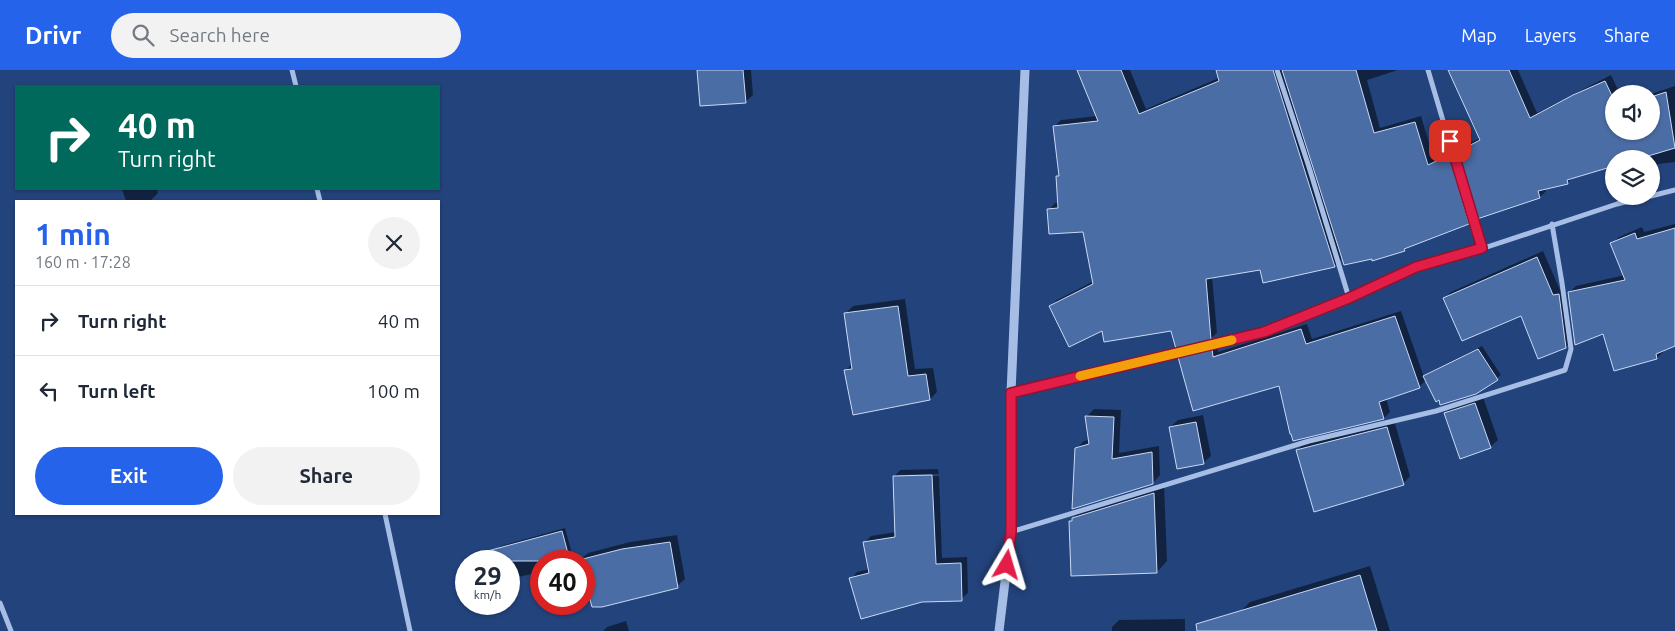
<!DOCTYPE html>
<html lang="en">
<head>
<meta charset="utf-8">
<style>
  body { margin:0; font-family:Ubuntu,sans-serif; background:#f2f2f3; color:#1f2937; height:100vh; display:flex; flex-direction:column; font-size:19px; white-space:nowrap }
  * { box-sizing:border-box; margin:0 }
  p { font-size:16px; color:#747a83 }
  .icon { flex:none; width:28px; height:28px; fill:none; stroke:currentColor; stroke-width:2; stroke-linecap:round; stroke-linejoin:round }
  .map { position:relative; flex:1; overflow:hidden }
  .sheet { position:absolute; left:15px; top:130px; width:425px; height:315px; display:flex; flex-direction:column; background:#fff; border-radius:0px; box-shadow:0 1px 4px #0004 }
  .sheet>* { flex:none }
  .hud { position:absolute; left:15px; top:15px; width:425px; height:105px; border-radius:0px; box-shadow:0 1px 4px #0004; background:#00695c; color:#fff; overflow:hidden }
  .buttons { position:absolute; left:1605px; top:15px; display:grid; gap:10px }
  .buttons a { display:grid; place-items:center; width:55px; height:55px; border-radius:50%; background:#fff; box-shadow:0 1px 4px #0004; font-size:25px }
  .speed { position:absolute; left:455px; top:480px; display:flex; gap:10px; font-size:25px; font-weight:700; text-align:center }
  .speed>* { display:grid; place-content:center; width:65px; height:65px; border-radius:50%; background:#fff; box-shadow:0 1px 4px #0004; line-height:1 }
  .speed small { font-size:12px; font-weight:400 }
  .speed .limit { border:8px solid #d22; background:#fff; color:#111 }
  .pin { position:absolute; display:grid; place-items:center; width:42px; height:42px; color:#fff; margin:-21px; border-radius:10px; box-shadow:0 2px 8px #0006 }
  .me { position:absolute; width:55px; margin:-28px; rotate:7deg; stroke-linejoin:round; filter:drop-shadow(0 0 4px #0008) }
  .turn { display:flex; align-items:center; gap:18px; height:105px; padding:0 20px; font-size:22px }
  .turn .icon { width:65px; height:65px; stroke-width:2.5 }
  .turn b { display:block; font-size:35px; line-height:42px }
  .round { display:grid; place-items:center; flex:none; width:52px; height:52px; border-radius:26px; background:#f2f2f3 }
  .summary { display:flex; align-items:center; justify-content:space-between; height:85px; padding:0 20px }
  h1 { font-size:30px; font-weight:700; line-height:38px; color:#2563eb }
  .primary-button { display:flex; gap:10px; margin-top:auto; padding:10px 20px }
  .primary-button a { flex:1; height:58px; border-radius:30px; background:#2563eb; color:#fff; font-size:20px; font-weight:700; line-height:58px; text-align:center }
  .primary-button a+a { background:#f2f2f3; color:#1f2937 }
  ul { padding:0; list-style:none }
  li { display:flex; align-items:center; gap:15px; height:70px; padding:0 20px; border-top:1px solid #e0e1e3 }
  li div { flex:1 }
  li b { display:block; font-size:19px }
  li em { font-style:normal }
  header { display:flex; align-items:center; gap:30px; box-sizing:border-box; height:70px; padding:0 25px; background:#2563eb; color:#fff }
  header strong { font-size:24px }
  nav { display:flex; gap:28px; margin-inline-start:auto; font-size:18px }
  .search { width:350px; height:45px; background:#f2f2f3; display:flex; align-items:center; gap:12px; box-sizing:border-box; padding:0 18px; border-radius:28px; color:#747a83; font-size:19px }
  .map>svg:first-child { display:block }
</style>
</head>
<body>
<header>
<strong>Drivr</strong>
<div class="search"><svg class="icon" aria-label="search" viewBox="0 0 24 24"><circle cx="10" cy="10" r="6"/><path d="M15 15l6 6"/></svg>Search here</div>
<nav><a>Map</a><a>Layers</a><a>Share</a></nav>
</header>
<div class="map">
<svg width="1675" height="561" viewBox="0 0 1675 561">
  <rect width="100%" height="100%" fill="#23437c"/>
  <path fill="#0007" d="M 698,0 L 751,0 L 753,25 L 745,32 Z
    M 1078,0 L 1130,0 L 1146,39 L 1219,8 L 1217,0 L 1398,0 L 1367,10 L 1380,58 L 1421,46 L 1434,90 L 1455,80 L 1456,84 L 1465,75 L 1480,68 L 1449,0 L 1518,0 L 1537,43 L 1611,5 L 1620,24 L 1614,24 L 1614,61 L 1651,61 L 1651,24 L 1675,16 L 1675,92 L 1651,95 L 1651,89 L 1614,89 L 1574,107 L 1568,112 L 1545,118 L 1546,121 L 1540,127 L 1477,145 L 1468,153 L 1409,175 L 1405,180 L 1373,189 L 1343,188 L 1334,196 L 1261,199 L 1212,206 L 1217,263 L 1210,269 L 1171,259 L 1103,259 L 1050,236 L 1057,230 L 1094,211 L 1084,161 L 1049,140 L 1055,133 L 1059,133 L 1057,107 L 1060,104 L 1055,56 L 1061,50 L 1097,46 Z
    M 122,119 L 157,119 L 158,123 L 151,130 L 147,131 L 126,131 Z
    M 1675,154 L 1675,274 L 1664,281 L 1657,288 L 1604,262 L 1569,223 L 1576,216 L 1625,205 L 1612,174 L 1619,167 L 1642,157 L 1644,162 Z
    M 1543,181 L 1560,220 L 1565,219 L 1572,270 L 1566,277 L 1522,244 L 1445,228 L 1451,222 Z
    M 905,229 L 915,299 L 933,298 L 937,322 L 930,329 L 854,343 L 845,301 L 852,294 L 845,244 L 853,236 Z
    M 1401,241 L 1424,307 L 1428,303 L 1482,276 L 1501,305 L 1476,323 L 1440,329 L 1426,310 L 1419,317 L 1386,328 L 1390,342 L 1384,348 L 1294,370 L 1280,314 L 1179,288 L 1185,282 L 1217,274 L 1218,282 L 1307,254 L 1312,269 Z
    M 1483,327 L 1498,370 L 1490,377 L 1445,344 L 1452,336 Z
    M 1094,339 L 1121,340 L 1119,383 L 1159,376 L 1160,405 L 1153,413 L 1076,379 L 1084,371 L 1089,370 L 1087,346 Z
    M 1203,345 L 1211,386 L 1203,393 L 1170,357 L 1178,350 Z
    M 1394,350 L 1410,406 L 1403,414 L 1297,380 L 1304,373 Z
    M 938,399 L 939,404 L 899,405 L 899,407 L 939,406 L 942,488 L 967,487 L 968,523 L 961,529 L 851,509 L 857,502 L 870,499 L 865,472 L 871,466 L 896,462 L 894,407 L 900,400 Z
    M 1164,414 L 1167,491 L 1157,502 L 1070,451 L 1083,438 Z
    M 565,458 L 574,491 L 541,491 L 541,502 L 509,509 L 509,491 L 501,491 L 497,479 L 501,476 Z
    M 677,465 L 685,509 L 677,516 L 593,538 L 584,503 L 584,491 L 580,490 L 588,483 L 630,472 Z
    M 1370,496 L 1390,561 L 1246,561 L 1240,542 L 1250,532 Z
    M 1185,549 L 1185,561 L 1112,561 L 1112,557 L 1119,550 Z
    M 626,551 L 629,561 L 603,561 L 607,557 Z"/>
  <path fill="#4b6da5" stroke="#c9daf4" d="M 697,0 L 743,0 L 746,33 L 700,36 Z
    M 1077,0 L 1121,0 L 1139,44 L 1219,11 L 1216,0 L 1273,0 L 1335,197 L 1263,213 L 1260,200 L 1206,209 L 1211,270 L 1176,279 L 1171,261 L 1104,272 L 1102,261 L 1069,277 L 1049,236 L 1093,214 L 1083,162 L 1049,164 L 1047,139 L 1058,138 L 1056,106 L 1059,106 L 1053,56 L 1098,51 Z
    M 1282,0 L 1356,0 L 1374,63 L 1415,52 L 1428,95 L 1449,85 L 1469,154 L 1404,179 L 1405,181 L 1372,191 L 1372,189 L 1344,195 Z
    M 1448,0 L 1509,0 L 1530,48 L 1573,25 L 1605,11 L 1614,30 L 1614,61 L 1651,61 L 1651,27 L 1666,22 L 1675,78 L 1638,89 L 1614,89 L 1614,96 L 1567,110 L 1568,114 L 1538,121 L 1540,128 L 1477,149 L 1457,82 L 1480,70 Z
    M 1675,158 L 1675,276 L 1656,284 L 1657,289 L 1614,301 L 1603,264 L 1575,275 L 1568,222 L 1625,210 L 1610,173 L 1635,163 L 1637,169 Z
    M 1537,187 L 1553,225 L 1559,224 L 1566,278 L 1538,289 L 1521,246 L 1462,271 L 1443,228 Z
    M 898,236 L 908,306 L 926,304 L 930,330 L 853,345 L 844,300 L 852,299 L 844,243 Z
    M 1395,246 L 1420,318 L 1379,332 L 1384,349 L 1293,371 L 1291,364 L 1290,364 L 1279,316 L 1193,341 L 1178,287 L 1212,279 L 1213,287 L 1301,259 L 1306,274 Z
    M 1478,279 L 1498,310 L 1476,324 L 1440,335 L 1439,330 L 1436,332 L 1423,306 Z
    M 1475,333 L 1491,378 L 1460,389 L 1444,343 Z
    M 1085,346 L 1114,347 L 1112,389 L 1152,382 L 1153,414 L 1072,439 L 1075,378 L 1089,374 Z
    M 1196,352 L 1204,394 L 1177,399 L 1169,357 Z
    M 1387,357 L 1404,415 L 1314,442 L 1296,380 Z
    M 932,405 L 936,494 L 961,493 L 962,531 L 922,532 L 861,549 L 849,508 L 869,503 L 863,472 L 895,467 L 893,406 Z
    M 1154,423 L 1157,503 L 1071,506 L 1069,451 L 1072,451 L 1072,448 Z
    M 562,461 L 570,491 L 481,491 L 480,483 Z
    M 670,472 L 678,518 L 602,537 L 592,537 L 584,507 L 584,491 L 579,491 L 579,490 L 622,479 Z
    M 1360,505 L 1377,561 L 1197,561 L 1196,554 Z"/>
  <g fill="none" stroke-linecap="round" stroke-linejoin="round">
    <path stroke="#a6bee6" stroke-width="5" d="M 292,0 L 296,16
      M 1277,0 L 1309,97 L 1349,228
      M 1428,0 L 1481,179
      M 317,119 L 320,131
      M 1651,126 L 1675,120
      M 1011,323 L 1264,262 L 1349,228 L 1415,197 L 1481,179 L 1617,134 L 1650,126
      M 385,444 L 410,561
      M 1011,462 L 1309,371 L 1436,341 L 1565,300 L 1571,279 L 1562,213 L 1552,154
      M 0,533 L 11,561"/>
    <path stroke="#a6bee6" stroke-width="9" d="M 999,561 L 1011,462 L 1011,323 L 1025,0"/>
  </g>
  <g fill="none" stroke-linecap="round" stroke-linejoin="round">
    <defs>
      <path id="route" d="M 1007,495 L 1011,462 L 1011,323 L 1264,262 L 1349,228 L 1416,197 L 1482,178 L 1450,71"/>
    </defs>
    <use href="#route" stroke="#92132f" stroke-width="12"/>
    <use href="#route" stroke="#e11d48" stroke-width="9"/>
    <path stroke="#f59e0b" stroke-width="9" d="M 1080,306 L 1232,270"/>
  </g>
</svg>
<div class="buttons">
<a><svg class="icon" aria-label="sound" viewBox="0 0 24 24"><path d="M4 9h4l5-4v14l-5-4H4zM17 9q2 3 0 6"/></svg></a>
<a><svg class="icon" aria-label="layers" viewBox="0 0 24 24"><path d="M12 4l9 5-9 5-9-5zM3 14l9 5 9-5"/></svg></a>
</div>
<div class="speed"><div>29<small>km/h</small></div><div class="limit">40</div></div>
<div class="pin" style="left:1450px;top:71px;background:#d93025"><svg class="icon" aria-label="arrive" viewBox="0 0 24 24"><path d="M6 21V4h12l-3 4 3 4H6"/></svg></div>
<svg class="me" style="left:1007px;top:495px" viewBox="-20 -20 40 40"><path d="M0-17L14 15 0 8-14 15z" fill="#e11d48" stroke="#fff" stroke-width="4"/></svg>
<div class="hud">
<div class="turn"><svg class="icon" aria-label="right" viewBox="0 0 24 24"><path d="M7 20v-9h11M14 6l5 5-5 5"/></svg><div><b>40 m</b>Turn right</div></div>
</div>
<section class="sheet">
<div class="summary"><div><h1>1 min</h1><p>160 m · 17:28</p></div><a class="round"><svg class="icon" aria-label="close" viewBox="0 0 24 24"><path d="M6 6l12 12M18 6L6 18"/></svg></a></div>
<ul>
<li><svg class="icon" aria-label="right" viewBox="0 0 24 24"><path d="M7 20v-9h11M14 6l5 5-5 5"/></svg><div><b>Turn right</b></div><em>40 m</em></li>
<li><svg class="icon" aria-label="left" viewBox="0 0 24 24"><path d="M17 20v-9H6M10 6l-5 5 5 5"/></svg><div><b>Turn left</b></div><em>100 m</em></li>
</ul>
<div class="primary-button"><a>Exit</a><a>Share</a></div>
</section>
</div>
</body>
</html>
